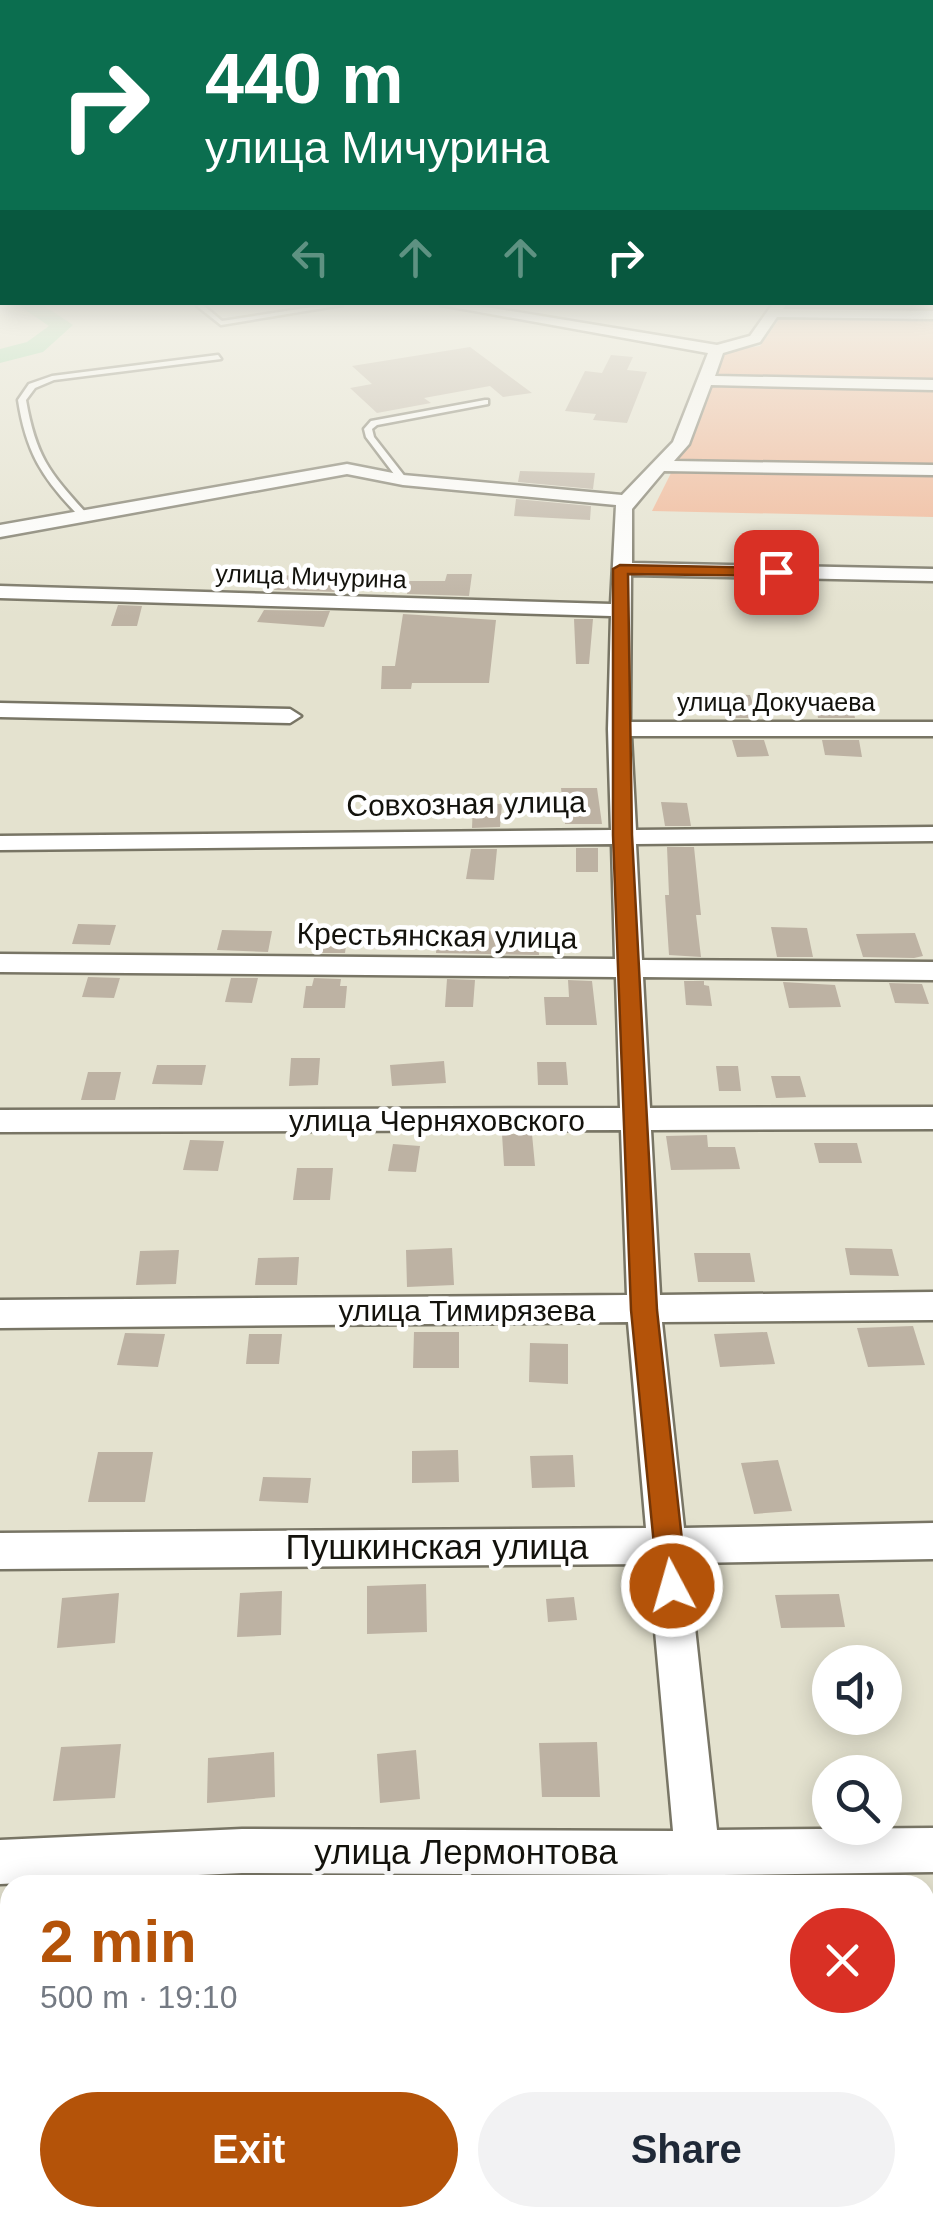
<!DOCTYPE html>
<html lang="en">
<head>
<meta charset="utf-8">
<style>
  body { margin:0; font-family:Arial,sans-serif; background:#f2f2f3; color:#1f2937; height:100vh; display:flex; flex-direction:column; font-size:38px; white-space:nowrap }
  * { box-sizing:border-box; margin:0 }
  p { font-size:32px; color:#747a83 }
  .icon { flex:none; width:55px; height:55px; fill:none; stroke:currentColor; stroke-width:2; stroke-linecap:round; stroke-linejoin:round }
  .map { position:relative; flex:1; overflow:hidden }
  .details { position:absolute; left:0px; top:1875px; width:935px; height:352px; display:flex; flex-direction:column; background:#fff; border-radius:30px 30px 0 0; box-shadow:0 5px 25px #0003 }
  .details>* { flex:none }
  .hud { position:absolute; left:0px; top:0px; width:935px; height:305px; box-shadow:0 5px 25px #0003; background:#0b6e4f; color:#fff; overflow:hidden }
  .tools { position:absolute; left:812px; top:1645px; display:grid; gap:20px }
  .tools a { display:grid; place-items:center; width:90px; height:90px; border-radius:50%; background:#fff; box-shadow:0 5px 25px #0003; font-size:50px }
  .pin { position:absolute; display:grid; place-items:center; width:85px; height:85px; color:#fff; margin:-42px; border-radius:20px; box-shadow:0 5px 15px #0006 }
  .me { position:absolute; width:110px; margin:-55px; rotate:354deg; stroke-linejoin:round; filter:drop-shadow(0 0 8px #0008) }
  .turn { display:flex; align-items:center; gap:35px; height:210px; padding:0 40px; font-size:45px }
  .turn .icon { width:130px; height:130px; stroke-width:2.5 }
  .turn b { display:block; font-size:70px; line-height:85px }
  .lanes { display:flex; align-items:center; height:95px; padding:0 40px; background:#0003; justify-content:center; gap:50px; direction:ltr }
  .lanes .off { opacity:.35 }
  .round { display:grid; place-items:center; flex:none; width:105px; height:105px; border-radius:52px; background:#f2f2f3 }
  .summary { display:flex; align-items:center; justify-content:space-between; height:170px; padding:0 40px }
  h1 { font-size:60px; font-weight:700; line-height:75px; color:#b45309 }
  .cta { display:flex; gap:20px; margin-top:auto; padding:20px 40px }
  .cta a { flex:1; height:115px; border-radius:60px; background:#b45309; color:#fff; font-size:40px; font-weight:700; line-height:115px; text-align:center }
  .cta a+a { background:#f2f2f3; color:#1f2937 }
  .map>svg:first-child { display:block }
</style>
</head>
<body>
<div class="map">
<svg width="933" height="2227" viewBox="0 0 933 2227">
  <rect width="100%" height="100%" fill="#e4e2cf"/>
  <path fill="#f1b291" d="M 789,305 L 933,305 L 933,517 L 652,511 L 675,465 L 716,353 L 760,346 Z"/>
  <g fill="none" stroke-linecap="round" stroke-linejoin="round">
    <path fill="#91d9a4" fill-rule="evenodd" d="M 18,305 L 43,305 L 73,325 L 43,352 L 0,363 L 0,349 L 27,342 L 49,326 Z"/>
  </g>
  <path fill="#bdb2a3" d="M 470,347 L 532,393 L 503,397 L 490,386 L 424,398 L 431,403 L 377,413 L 350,388 L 372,384 L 352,366 Z
    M 611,355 L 633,357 L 627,370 L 647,372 L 627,423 L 593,420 L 596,414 L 565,411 L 585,371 L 602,373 Z
    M 520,471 L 595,473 L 593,489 L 518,482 Z
    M 516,499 L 591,506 L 590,520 L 514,516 Z
    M 447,574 L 472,574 L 469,596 L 407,594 L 409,581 L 445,581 Z
    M 282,575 L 342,579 L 337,592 L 274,590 Z
    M 118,605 L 142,606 L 137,626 L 111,626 Z
    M 264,610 L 330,611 L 324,627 L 257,622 Z
    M 403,614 L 496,620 L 489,683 L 412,683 L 411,689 L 381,689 L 382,666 L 395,666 Z
    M 574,619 L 593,619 L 589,664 L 576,664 Z
    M 725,694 L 750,695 L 758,718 L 728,718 Z
    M 815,699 L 851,700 L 855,718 L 818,718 Z
    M 732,740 L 764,740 L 769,756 L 737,757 Z
    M 822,740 L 859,740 L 862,757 L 825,755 Z
    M 561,788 L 597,788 L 602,824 L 565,824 Z
    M 661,802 L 687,803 L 691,826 L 665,826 Z
    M 473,803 L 502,804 L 500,827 L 472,828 Z
    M 667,847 L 694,847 L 701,915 L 696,915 L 701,957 L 669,955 L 665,895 L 669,895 Z
    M 576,848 L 598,848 L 598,872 L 576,872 Z
    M 471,849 L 497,849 L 494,880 L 466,879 Z
    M 78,924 L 116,925 L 110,945 L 72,944 Z
    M 506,927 L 540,928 L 539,955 L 436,953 L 437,930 L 506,931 Z
    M 771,927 L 807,928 L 813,957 L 777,957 Z
    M 222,930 L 272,931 L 268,952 L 217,950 Z
    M 322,930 L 348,931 L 345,953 L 318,953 Z
    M 915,933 L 923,956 L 914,958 L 863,957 L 856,934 Z
    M 88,977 L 120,978 L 114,998 L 82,997 Z
    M 231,978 L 258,978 L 252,1003 L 225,1002 Z
    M 314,978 L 341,979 L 340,986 L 347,986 L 345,1008 L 303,1008 L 306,986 L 312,986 Z
    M 447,979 L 475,980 L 473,1007 L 445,1007 Z
    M 568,980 L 592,981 L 597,1025 L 546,1025 L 544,997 L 569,997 Z
    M 684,981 L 704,981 L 704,985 L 709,986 L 712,1006 L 686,1005 Z
    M 783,982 L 835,985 L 841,1007 L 789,1008 Z
    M 889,983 L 922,984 L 929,1004 L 895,1003 Z
    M 291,1058 L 320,1058 L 318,1085 L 289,1086 Z
    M 444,1061 L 446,1083 L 392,1086 L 390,1065 Z
    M 537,1062 L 566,1062 L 568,1085 L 538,1085 Z
    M 157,1065 L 206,1065 L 202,1085 L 152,1084 Z
    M 716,1066 L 738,1066 L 741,1091 L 719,1091 Z
    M 88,1072 L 121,1072 L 115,1100 L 81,1100 Z
    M 771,1076 L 800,1076 L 806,1097 L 776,1098 Z
    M 502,1134 L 532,1134 L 535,1166 L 504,1166 Z
    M 707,1135 L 708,1147 L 735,1147 L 740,1169 L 671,1170 L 666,1136 Z
    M 190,1140 L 224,1141 L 218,1171 L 183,1170 Z
    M 814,1143 L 857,1143 L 862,1163 L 819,1163 Z
    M 393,1144 L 420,1146 L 416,1172 L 388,1171 Z
    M 297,1168 L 333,1168 L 330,1200 L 293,1200 Z
    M 452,1248 L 454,1285 L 407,1287 L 406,1250 Z
    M 845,1248 L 892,1249 L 899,1276 L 850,1275 Z
    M 179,1250 L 176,1284 L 136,1285 L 140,1251 Z
    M 694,1253 L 750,1253 L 755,1282 L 698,1282 Z
    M 299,1257 L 297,1285 L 255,1285 L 258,1258 Z
    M 913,1326 L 925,1365 L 868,1367 L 857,1328 Z
    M 414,1332 L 459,1332 L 459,1368 L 413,1368 Z
    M 767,1332 L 775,1364 L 720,1367 L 714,1334 Z
    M 125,1333 L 165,1334 L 158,1367 L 117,1365 Z
    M 249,1334 L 282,1334 L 279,1364 L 246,1364 Z
    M 530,1343 L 568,1344 L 568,1384 L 529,1382 Z
    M 458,1450 L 459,1482 L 412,1483 L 412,1451 Z
    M 98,1452 L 153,1452 L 145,1502 L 88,1502 Z
    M 573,1455 L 575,1487 L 532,1488 L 530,1456 Z
    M 778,1460 L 792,1511 L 754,1514 L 741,1463 Z
    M 263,1477 L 311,1478 L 308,1503 L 259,1501 Z
    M 426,1584 L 427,1632 L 367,1634 L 367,1586 Z
    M 282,1591 L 281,1635 L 237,1637 L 240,1593 Z
    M 119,1593 L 115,1643 L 57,1648 L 62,1598 Z
    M 839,1594 L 845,1627 L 781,1628 L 775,1595 Z
    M 574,1597 L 577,1620 L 548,1622 L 546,1599 Z
    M 597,1742 L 600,1797 L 542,1797 L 539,1743 Z
    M 121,1744 L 115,1798 L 53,1801 L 61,1747 Z
    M 416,1750 L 420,1799 L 380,1803 L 377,1754 Z
    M 274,1752 L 275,1797 L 207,1803 L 208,1758 Z"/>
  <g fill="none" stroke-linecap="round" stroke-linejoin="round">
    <defs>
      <path id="lane" d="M 203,305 L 222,321 L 325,305 L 342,305 L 221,325 L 197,306 Z
        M 218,355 L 221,359 L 54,380 L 35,388 L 26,400 C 36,457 49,472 87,514 L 79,516 C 42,478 26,452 18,400 L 29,384 L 52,376 Z
        M 485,400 L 488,400 L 488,404 L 377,425 L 372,429 L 374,437 L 406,478 L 406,482 L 400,482 L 366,437 L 364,429 L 371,421 Z"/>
      <path id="street" d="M 441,305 L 474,305 L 717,345 L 750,336 L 772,305 L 786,305 L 783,309 L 933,311 L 933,319 L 777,317 L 760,342 L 723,353 L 715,376 L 933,380 L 933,390 L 711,385 L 689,444 L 674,461 L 933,465 L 933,475 L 664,471 L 632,509 L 632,563 L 933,569 L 933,581 L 631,575 L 630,722 L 933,722 L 933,736 L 631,736 L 636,830 L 933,827 L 933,841 L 636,844 L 642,960 L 933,962 L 933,980 L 643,977 L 650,1108 L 933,1107 L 933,1129 L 651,1130 L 660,1295 L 933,1292 L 933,1320 L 662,1322 L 684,1528 L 933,1523 L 933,1559 L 688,1563 L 717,1830 L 933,1828 L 933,1872 L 722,1875 L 723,1885 L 677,1885 L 676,1875 L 242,1873 L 0,1884 L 0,1840 L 242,1829 L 673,1831 L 649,1564 L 0,1569 L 0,1533 L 646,1528 L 628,1322 L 0,1328 L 0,1300 L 627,1295 L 621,1130 L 0,1132 L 0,1110 L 620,1108 L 616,977 L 0,972 L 0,954 L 615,959 L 612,844 L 0,850 L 0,836 L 611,830 L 608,729 L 611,616 L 0,598 L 0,586 L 611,604 L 616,505 L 403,485 L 347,474 L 0,537 L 0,525 L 347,464 L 403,475 L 622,495 L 673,442 L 708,353 Z
        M 0,703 L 290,709 L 301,716 L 290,723 L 0,717 Z
        M 707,2218 L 759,2218 L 760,2227 L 708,2227 Z"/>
    </defs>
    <use href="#lane" stroke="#787565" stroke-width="5"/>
    <use href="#street" stroke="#787565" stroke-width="5"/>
    <use href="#lane" fill="#fff" fill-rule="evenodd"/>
    <use href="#street" fill="#fff" fill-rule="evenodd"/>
  </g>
  <linearGradient id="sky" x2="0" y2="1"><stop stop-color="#85c3cd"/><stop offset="0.49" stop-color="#f3f2e9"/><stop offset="1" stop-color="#f3f2e9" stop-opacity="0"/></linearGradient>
  <rect width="933" height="617" fill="url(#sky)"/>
  <path fill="#b45309" stroke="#753606" stroke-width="2.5" d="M 620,565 L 776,568 L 784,572 L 776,576 L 628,574 L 632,835 L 657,1310 L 687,1586 L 683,1596 L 672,1600 L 662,1596 L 658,1586 L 631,1310 L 613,835 L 613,569 Z"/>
  <g text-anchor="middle" stroke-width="9" stroke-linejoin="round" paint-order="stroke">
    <g font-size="25" fill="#13120c" stroke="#fff">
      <text transform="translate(311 576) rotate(2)" y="9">улица Мичурина</text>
      <text x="776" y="711">улица Докучаева</text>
    </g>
    <g font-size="30" fill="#13120c" stroke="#fff">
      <text transform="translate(466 804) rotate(-1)" y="10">Совхозная улица</text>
      <text transform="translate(437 936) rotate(1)" y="10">Крестьянская улица</text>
      <text x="437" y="1131">улица Черняховского</text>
      <text x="467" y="1321">улица Тимирязева</text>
    </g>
    <g font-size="35" fill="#13120c" stroke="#fff">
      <text x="437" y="1559">Пушкинская улица</text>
      <text x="466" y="1864">улица Лермонтова</text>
    </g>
  </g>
</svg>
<div class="tools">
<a><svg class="icon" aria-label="sound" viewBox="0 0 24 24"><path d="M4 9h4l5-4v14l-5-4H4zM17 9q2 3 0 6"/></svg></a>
<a><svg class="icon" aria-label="search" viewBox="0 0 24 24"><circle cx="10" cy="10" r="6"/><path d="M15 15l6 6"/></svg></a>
</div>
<div class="pin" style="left:776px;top:572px;background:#d93025"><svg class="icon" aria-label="arrive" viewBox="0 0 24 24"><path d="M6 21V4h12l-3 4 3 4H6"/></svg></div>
<svg class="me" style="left:672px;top:1586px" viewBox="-20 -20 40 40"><circle r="17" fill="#b45309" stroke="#fff" stroke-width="3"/><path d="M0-11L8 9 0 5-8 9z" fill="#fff"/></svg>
<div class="hud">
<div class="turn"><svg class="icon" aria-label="right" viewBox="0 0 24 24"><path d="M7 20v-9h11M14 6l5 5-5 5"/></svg><div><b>440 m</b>улица Мичурина</div></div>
<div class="lanes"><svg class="icon off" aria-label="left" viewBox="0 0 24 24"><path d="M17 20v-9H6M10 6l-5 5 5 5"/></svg><svg class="icon off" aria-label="ahead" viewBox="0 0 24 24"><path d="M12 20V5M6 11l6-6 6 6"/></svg><svg class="icon off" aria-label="ahead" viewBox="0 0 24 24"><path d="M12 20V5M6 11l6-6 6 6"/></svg><svg class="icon" aria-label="right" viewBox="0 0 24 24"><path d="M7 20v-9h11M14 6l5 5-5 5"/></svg></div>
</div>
<section class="details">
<div class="summary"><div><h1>2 min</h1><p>500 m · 19:10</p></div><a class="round" style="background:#d93025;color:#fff"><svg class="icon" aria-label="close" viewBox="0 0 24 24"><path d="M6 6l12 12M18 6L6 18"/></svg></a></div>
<div class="cta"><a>Exit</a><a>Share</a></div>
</section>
</div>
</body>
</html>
